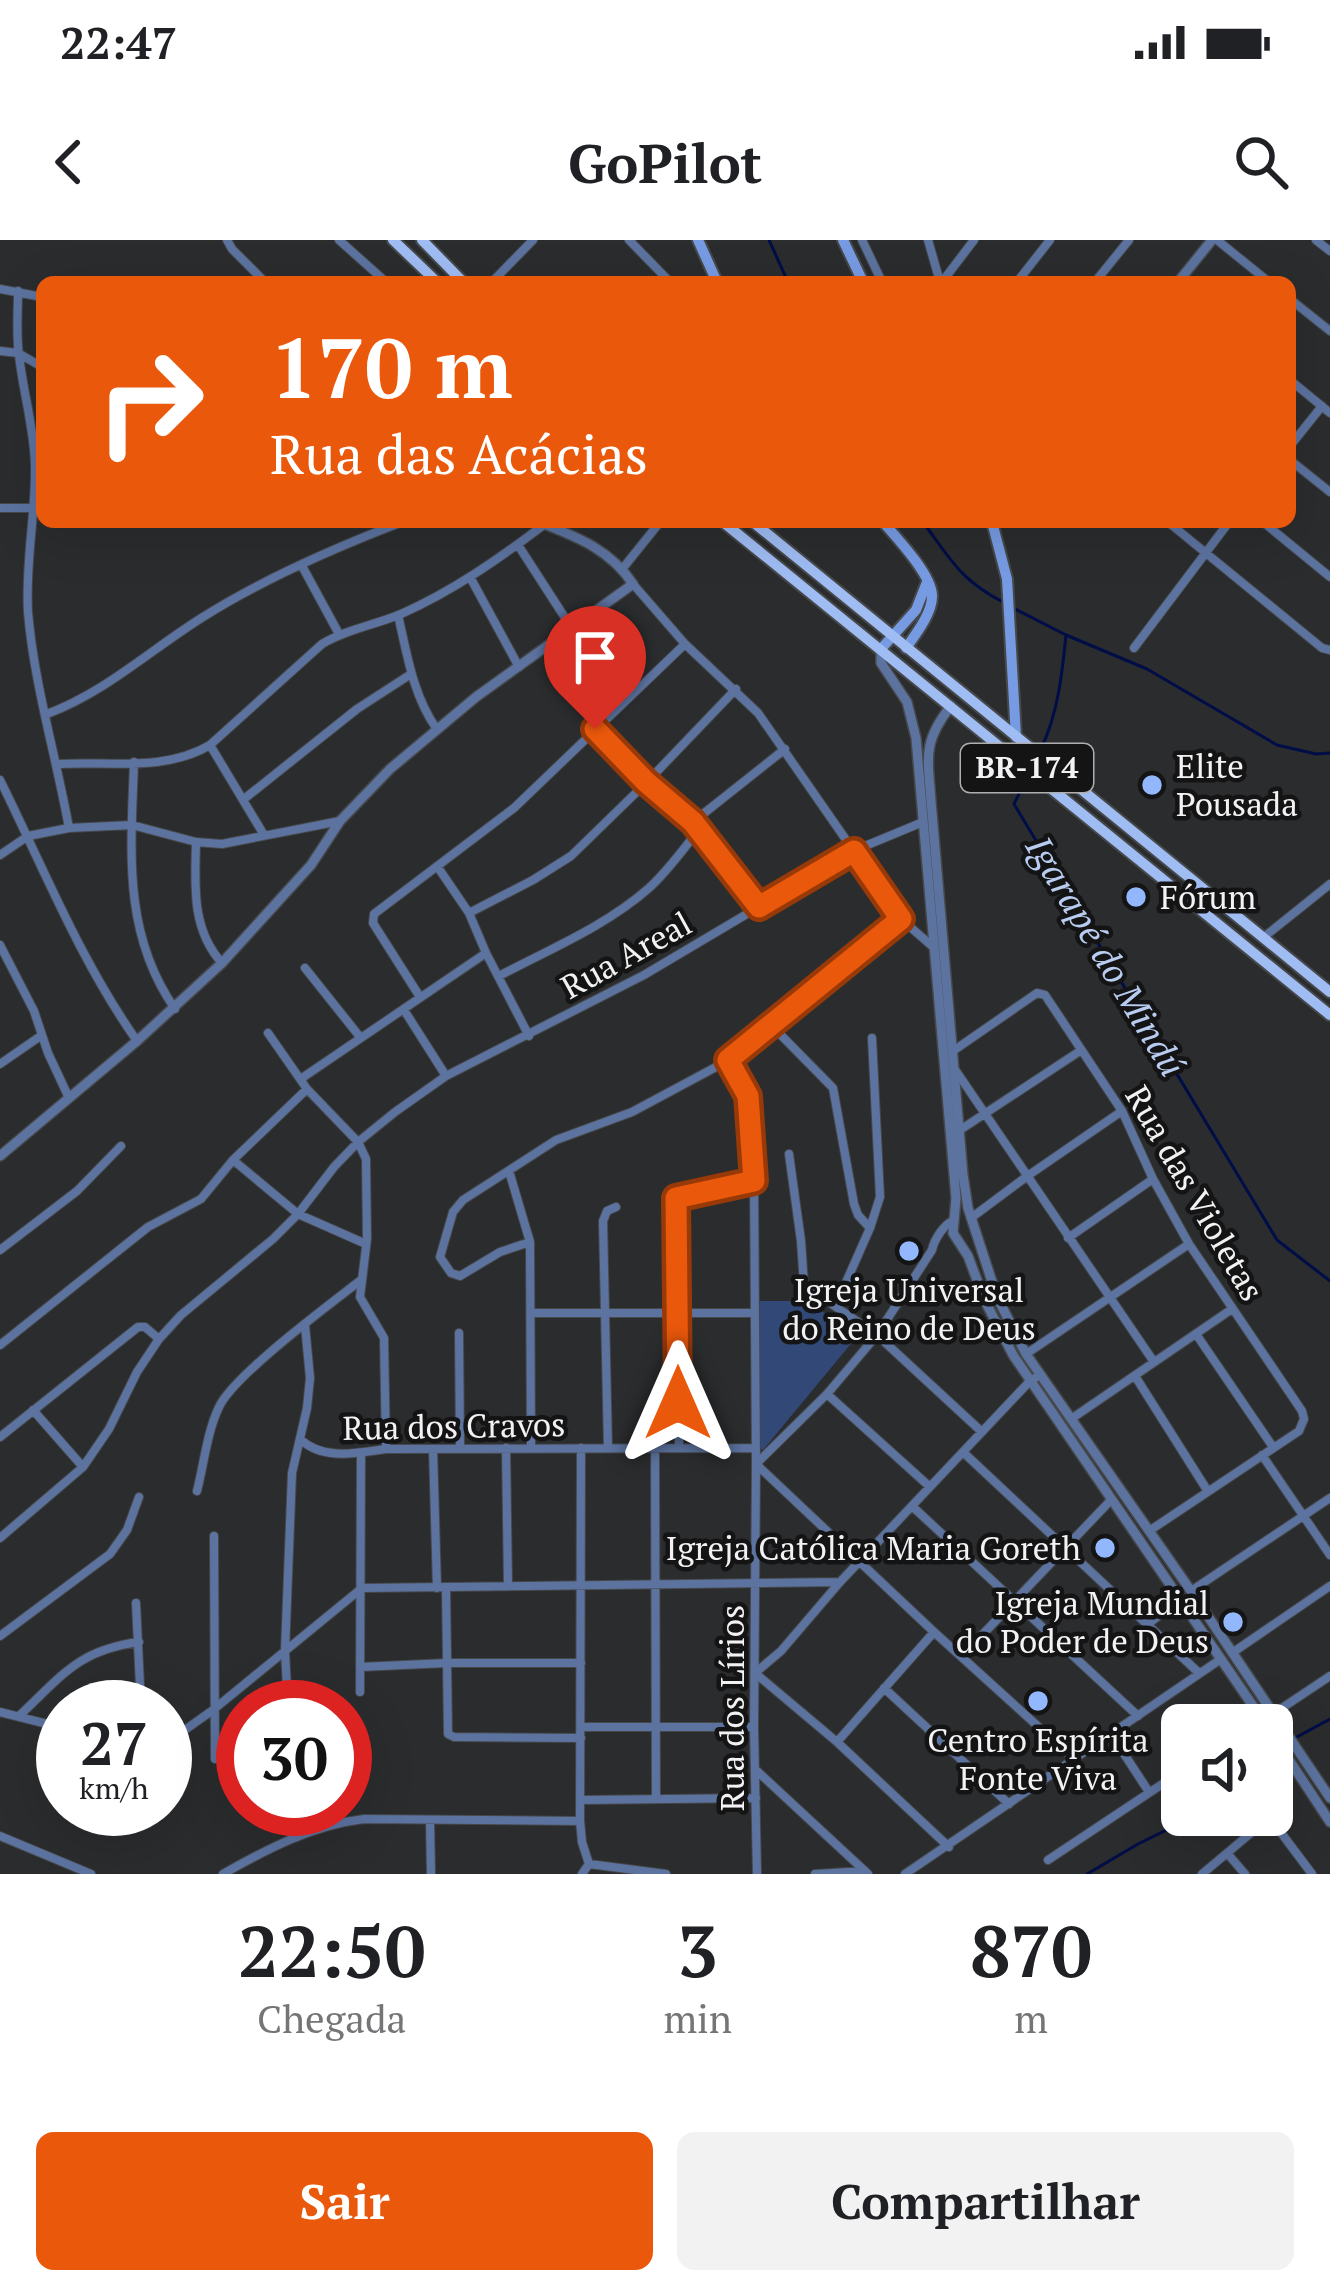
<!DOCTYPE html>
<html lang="pt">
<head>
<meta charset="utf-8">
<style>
  body { margin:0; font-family:"PT Serif",serif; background:#f2f2f2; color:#202124; height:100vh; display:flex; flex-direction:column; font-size:45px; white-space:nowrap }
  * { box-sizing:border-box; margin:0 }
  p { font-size:39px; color:#757577 }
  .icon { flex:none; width:66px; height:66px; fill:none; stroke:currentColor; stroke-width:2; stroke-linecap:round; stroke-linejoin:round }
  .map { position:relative; height:1634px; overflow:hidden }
  .side { display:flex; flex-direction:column; background:#fff; flex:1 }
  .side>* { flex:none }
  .hud { position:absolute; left:36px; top:36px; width:1260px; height:252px; border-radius:18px; box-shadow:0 12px 48px #0002; background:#ea580c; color:#fff; overflow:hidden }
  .buttons { position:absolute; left:1161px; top:1464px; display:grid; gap:24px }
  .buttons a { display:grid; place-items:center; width:132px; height:132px; border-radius:18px; background:#fff; box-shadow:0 12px 48px #0002; font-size:60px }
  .speed { position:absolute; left:36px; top:1440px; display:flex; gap:24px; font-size:60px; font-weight:700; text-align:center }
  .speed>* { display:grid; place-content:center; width:156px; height:156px; border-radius:50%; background:#fff; box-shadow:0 12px 48px #0002; line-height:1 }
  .speed small { font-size:30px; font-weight:400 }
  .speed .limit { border:18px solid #d22; background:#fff; color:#111 }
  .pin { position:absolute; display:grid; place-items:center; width:102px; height:102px; color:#fff; margin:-123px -51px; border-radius:50% 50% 50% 0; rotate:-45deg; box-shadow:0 0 12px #0007 }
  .pin .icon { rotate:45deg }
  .me { position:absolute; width:132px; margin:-66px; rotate:0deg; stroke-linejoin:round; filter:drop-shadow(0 0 9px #0008) }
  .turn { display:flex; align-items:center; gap:42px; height:252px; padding:0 36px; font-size:54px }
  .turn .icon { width:156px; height:156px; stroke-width:2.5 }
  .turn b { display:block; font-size:84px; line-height:102px }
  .eta { display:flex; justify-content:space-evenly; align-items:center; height:204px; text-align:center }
  .eta b { font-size:72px; font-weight:800; line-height:84px }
  .action { display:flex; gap:24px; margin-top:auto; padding:24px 36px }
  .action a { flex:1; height:138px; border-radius:18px; background:#ea580c; color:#fff; font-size:48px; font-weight:800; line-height:138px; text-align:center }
  .action a+a { background:#f2f2f2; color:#202124 }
  .status { display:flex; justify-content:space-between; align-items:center; height:84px; padding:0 60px; background:#fff; direction:ltr }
  .status svg { height:33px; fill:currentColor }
  header { display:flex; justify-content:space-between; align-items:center; height:156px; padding:0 36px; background:#fff; font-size:54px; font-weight:800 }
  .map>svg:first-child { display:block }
</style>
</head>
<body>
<div class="status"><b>22:47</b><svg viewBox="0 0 49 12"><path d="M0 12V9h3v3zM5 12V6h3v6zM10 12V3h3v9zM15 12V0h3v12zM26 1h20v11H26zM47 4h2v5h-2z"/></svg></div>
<header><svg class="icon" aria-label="back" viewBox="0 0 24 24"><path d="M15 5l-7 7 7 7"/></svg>GoPilot<svg class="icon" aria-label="search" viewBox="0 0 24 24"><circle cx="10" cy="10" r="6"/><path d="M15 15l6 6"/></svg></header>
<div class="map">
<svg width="1330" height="1634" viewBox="0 0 1330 1634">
  <rect width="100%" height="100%" fill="#2a2c2e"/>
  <path fill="#324978" d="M 760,1061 L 805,1061 L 859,1094 L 763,1210 L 758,1207 Z"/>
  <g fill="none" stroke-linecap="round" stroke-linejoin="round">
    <path stroke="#000d47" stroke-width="3" d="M 769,0 L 788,42
      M 923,282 C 951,320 961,341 1005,363
      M 1013,368 L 1066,395 C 1062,435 1058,473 1041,509
      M 1066,395 L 1147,429 L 1277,505 L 1316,514 L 1330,513
      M 1029,534 L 1014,564 L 1277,1000 L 1330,1041
      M 1295,1498 L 1330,1479
      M 1087,1634 L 1138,1604 L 1197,1575"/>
    <defs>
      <path id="minor" d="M 227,0 L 232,9 L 265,42
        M 339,0 L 386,42
        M 629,0 L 670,42
        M 862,0 L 882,42
        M 928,0 L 940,42
        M 1217,0 L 1269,42
        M 1316,0 L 1330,11
        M 492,42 L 533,0
        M 942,42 L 974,0
        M 1017,42 L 1050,0
        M 1095,42 L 1129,0
        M 0,49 L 42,57
        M 18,51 C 18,72 16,95 19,115 C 23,152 34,187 35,225 C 36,274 25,322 28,372 C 34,444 56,516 69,588
        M 1290,59 L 1330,91
        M 0,111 L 18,113 L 42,127
        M 1290,140 L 1330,173
        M 1290,206 L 1322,166
        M 1290,220 L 1330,252
        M 0,268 L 42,268
        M 1168,282 L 1322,408 L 1330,410
        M 1263,282 L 1330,337
        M 518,305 L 571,387
        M 302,326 L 339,394
        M 623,328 L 660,282
        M 470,337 L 519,427
        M 633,344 L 685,404 L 758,473 L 901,679 L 932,706
        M 398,375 C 407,414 413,455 436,488
        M 1134,408 L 1229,282
        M 47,474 C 106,452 150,410 203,377 C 265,338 334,308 402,282
        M 595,489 L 646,543 L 693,582 L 759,667
        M 210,505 L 264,595
        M 134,522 C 131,610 122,693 175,769
        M 58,524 C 108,521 165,532 210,505 L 322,404 C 347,389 375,385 401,374 C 453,351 500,318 545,284
        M 0,540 C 44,629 80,720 137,801
        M 244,559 L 357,469 L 411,434
        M 693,582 L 785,509
        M 196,602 C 195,645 191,689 222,723
        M 0,615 L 28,596 L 69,588 L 132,585 L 196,602 L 222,604 L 340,581
        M 437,626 L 469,673 L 486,713 L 529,796
        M 469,673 L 533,640 L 571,616 L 646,543 L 736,449
        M 1264,697 L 1330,644
        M 0,705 L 34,771 L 48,813 L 69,858
        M 305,728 L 360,797
        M 499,736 C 550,709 606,686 649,648 C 668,631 683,609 699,590
        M 420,757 L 373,683 L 374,674 L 514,568 L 685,404
        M 404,770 L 446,836
        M 771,785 L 833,848 L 854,964 L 858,975 L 870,988
        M 268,793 L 307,849 L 358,902 L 366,919 L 367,999 L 360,1057 L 384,1098 L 386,1209
        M 953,811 L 1037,753 L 1045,755 L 1122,871 L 1153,939 L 1189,1004 L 1302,1171 L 1304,1179 L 1299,1191 L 1149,1291
        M 729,820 L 748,856 L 754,941 L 756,1224 L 754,1487 L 757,1634
        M 0,824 L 42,795
        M 956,831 L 1154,1122
        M 302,838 L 486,713
        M 960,890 L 1080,811
        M 789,914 L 801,1001 L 804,1045 L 877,1095 L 982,1192
        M 233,920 L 298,974 L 366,1004
        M 509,931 L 530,1002 L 531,1208
        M 971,978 L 1026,937 L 1122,871
        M 953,981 C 944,984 934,1000 932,1010 L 877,1095 L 827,1154 L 756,1224 L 934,1392 L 1074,1519
        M 1068,998 L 1153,939
        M 530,1002 L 500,1012 L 460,1036 L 451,1033 L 440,1017 L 453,972 L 463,960 L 556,900 L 632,872 L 729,820 L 901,679
        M 0,1010 L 77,951 L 121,906
        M 836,1065 L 870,988 L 880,957 L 872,798
        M 531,1073 L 753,1073
        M 459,1093 L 460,1208
        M 1196,1094 L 1273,1207
        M 0,1105 L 148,987 L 201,959 L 233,920 L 307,849
        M 1026,1114 L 1189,1004
        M 1135,1136 L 1207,1250
        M 827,1154 L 930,1247
        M 33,1170 L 83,1227
        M 1071,1179 L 1232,1069
        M 0,1197 L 138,1087 L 145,1087 L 159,1099
        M 300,1199 C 323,1221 357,1213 386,1209 L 756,1208
        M 679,1207 L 676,958 L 754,941
        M 506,1208 L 508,1346
        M 581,1208 L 580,1581 L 582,1602 L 589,1624
        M 608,1208 L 603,981 L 607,971 L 616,967
        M 655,1208 L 656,1558
        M 433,1209 L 437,1348
        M 964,1213 L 1199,1433
        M 1262,1215 L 1330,1315
        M 197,1251 C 204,1224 207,1192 219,1167 C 234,1135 329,1065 361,1040
        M 913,1267 L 1138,1476
        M 214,1296 L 215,1519
        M 0,1298 L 83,1227 L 109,1189 L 137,1132 L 159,1099 L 181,1075 L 273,999 L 298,974 L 334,927 L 358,902 L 395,872 L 446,836 L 644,735 L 853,611 L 923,582
        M 446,1347 L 448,1494 L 454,1497 L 581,1498
        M 1191,1351 L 1330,1258
        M 136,1363 L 141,1467
        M 1148,1384 L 1180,1359
        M 0,1396 L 110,1314 L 127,1290 L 139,1257
        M 1232,1413 L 1330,1346
        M 963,1415 L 1111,1260
        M 360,1427 L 447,1423 L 581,1423
        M 884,1448 L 1009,1564
        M 360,1452 L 361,1213
        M 288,1467 L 285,1411 L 292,1233 L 307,1168 L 310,1138 L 305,1085
        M 0,1472 L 63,1488
        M 1273,1474 L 1330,1436
        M 19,1476 C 62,1436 78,1410 139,1402
        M 582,1487 L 754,1487
        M 1111,1494 L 1149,1552
        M 837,1502 L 934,1392
        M 165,1504 L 213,1470 L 362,1348 L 840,1342
        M 757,1531 L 868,1634
        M 581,1560 L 756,1558
        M 430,1580 L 431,1634
        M 0,1596 L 91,1634
        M 949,1607 L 837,1502 L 755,1433 L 781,1411 L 840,1342 L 1030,1141 L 1040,1135
        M 1227,1613 L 1245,1634
        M 1048,1620 L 1182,1531
        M 589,1624 L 666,1634
        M 223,1634 C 267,1609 313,1585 364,1579 L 580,1581
        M 582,1634 L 589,1624
        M 815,1634 L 865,1631
        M 905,1634 L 1221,1419
        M 1202,1634 L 1264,1582 L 1276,1586 L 1312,1634"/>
      <path id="tertiary" d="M 1178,42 L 1212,0
        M 881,409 L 881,423 L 907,462 L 916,498 L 956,958 L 953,993 L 968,1016 L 985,1061 L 1013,1115 L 1266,1485
        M 951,466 C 922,502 928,518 931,561 L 963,935 L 968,968 L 997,1057 L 1026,1114 L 1191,1351 L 1330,1558
        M 0,916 L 137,801 L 222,723 L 311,625 L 340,581 L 390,529 L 476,457 L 633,344 C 610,309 577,297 539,282
        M 1272,1494 L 1330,1582"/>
      <path id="secondary" d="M 698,0 L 717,42
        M 843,0 L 863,42
        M 883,282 C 897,298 931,334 932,355 C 933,372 916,394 906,408
        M 992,282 L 1007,339 L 1016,497
        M 881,409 L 916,370 L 927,342"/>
      <path id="primary" d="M 393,0 L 437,42
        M 422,0 L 463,42
        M 723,282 L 1330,775
        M 753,282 L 1330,752"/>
    </defs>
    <use href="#minor" stroke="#46484a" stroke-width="10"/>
    <use href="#tertiary" stroke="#46484a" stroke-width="12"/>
    <use href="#secondary" stroke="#46484a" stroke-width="14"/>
    <use href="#primary" stroke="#46484a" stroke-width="14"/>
    <use href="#minor" stroke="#5c73a0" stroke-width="8"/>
    <use href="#tertiary" stroke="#5c73a0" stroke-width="9"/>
    <use href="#secondary" stroke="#779be3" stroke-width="10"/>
    <use href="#primary" stroke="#9fbcf3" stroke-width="10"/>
  </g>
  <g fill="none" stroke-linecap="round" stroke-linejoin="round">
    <defs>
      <path id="route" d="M 595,489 L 646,542 L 693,582 L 759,667 L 854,611 L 901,679 L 728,820 L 748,856 L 754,941 L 676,958 L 678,1163"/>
    </defs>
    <use href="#route" stroke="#983908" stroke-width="30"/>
    <use href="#route" stroke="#ea580c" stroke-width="21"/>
  </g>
  <g fill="#93b7fd" stroke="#141415" stroke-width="4.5">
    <circle cx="1152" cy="545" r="12"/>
    <circle cx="1136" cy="657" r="12"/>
    <circle cx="909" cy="1011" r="12"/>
    <circle cx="1105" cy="1308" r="12"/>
    <circle cx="1233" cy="1382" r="12"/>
    <circle cx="1038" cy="1461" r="12"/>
  </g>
  <g text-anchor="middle" stroke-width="9" stroke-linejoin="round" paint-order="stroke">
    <rect fill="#141415" stroke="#afafb1" stroke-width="3" x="961" y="504" width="132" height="48" rx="9"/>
    <g font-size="30" font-weight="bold" fill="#f2f2f4">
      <text x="1027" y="538">BR-174</text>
    </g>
    <g font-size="33" fill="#f2f2f4" stroke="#141415" text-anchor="start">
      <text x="1176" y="538">Elite<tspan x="1176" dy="38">Pousada</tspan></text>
      <text x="1160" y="669">Fórum</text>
      <text x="909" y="1062" text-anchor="middle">Igreja Universal<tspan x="909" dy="38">do Reino de Deus</tspan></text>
      <text x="1081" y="1320" text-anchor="end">Igreja Católica Maria Goreth</text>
      <text x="1209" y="1375" text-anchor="end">Igreja Mundial<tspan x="1209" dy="38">do Poder de Deus</tspan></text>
      <text x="1038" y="1512" text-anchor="middle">Centro Espírita<tspan x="1038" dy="38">Fonte Viva</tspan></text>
    </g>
    <g font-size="33" fill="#f2f2f4" stroke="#141415">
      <text transform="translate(626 715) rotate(-29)" y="12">Rua Areal</text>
      <text transform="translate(1195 953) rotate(60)" y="12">Rua das Violetas</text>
      <text transform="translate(454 1186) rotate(-1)" y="12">Rua dos Cravos</text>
      <text transform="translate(732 1468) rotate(-90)" y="12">Rua dos Lírios</text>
    </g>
    <g font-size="36" font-style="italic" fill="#b8ccf0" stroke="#141415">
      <text transform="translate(1106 716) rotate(59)" y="13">Igarapé do Mindú</text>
    </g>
  </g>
</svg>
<div class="buttons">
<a><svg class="icon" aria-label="sound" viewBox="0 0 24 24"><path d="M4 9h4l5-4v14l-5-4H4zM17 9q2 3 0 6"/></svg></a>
</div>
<div class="speed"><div>27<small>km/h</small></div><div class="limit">30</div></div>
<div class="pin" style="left:595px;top:489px;background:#d93025"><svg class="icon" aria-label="arrive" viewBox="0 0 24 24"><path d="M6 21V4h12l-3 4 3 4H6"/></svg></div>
<svg class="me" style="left:678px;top:1163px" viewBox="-20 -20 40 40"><path d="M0-17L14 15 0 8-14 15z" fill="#ea580c" stroke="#fff" stroke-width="4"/></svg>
<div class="hud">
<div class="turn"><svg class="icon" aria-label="right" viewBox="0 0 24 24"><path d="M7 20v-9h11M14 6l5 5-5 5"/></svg><div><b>170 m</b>Rua das Acácias</div></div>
</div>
</div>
<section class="side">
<div class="eta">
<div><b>22:50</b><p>Chegada</p></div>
<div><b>3</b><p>min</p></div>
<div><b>870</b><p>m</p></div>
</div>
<div class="action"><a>Sair</a><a>Compartilhar</a></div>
</section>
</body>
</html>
